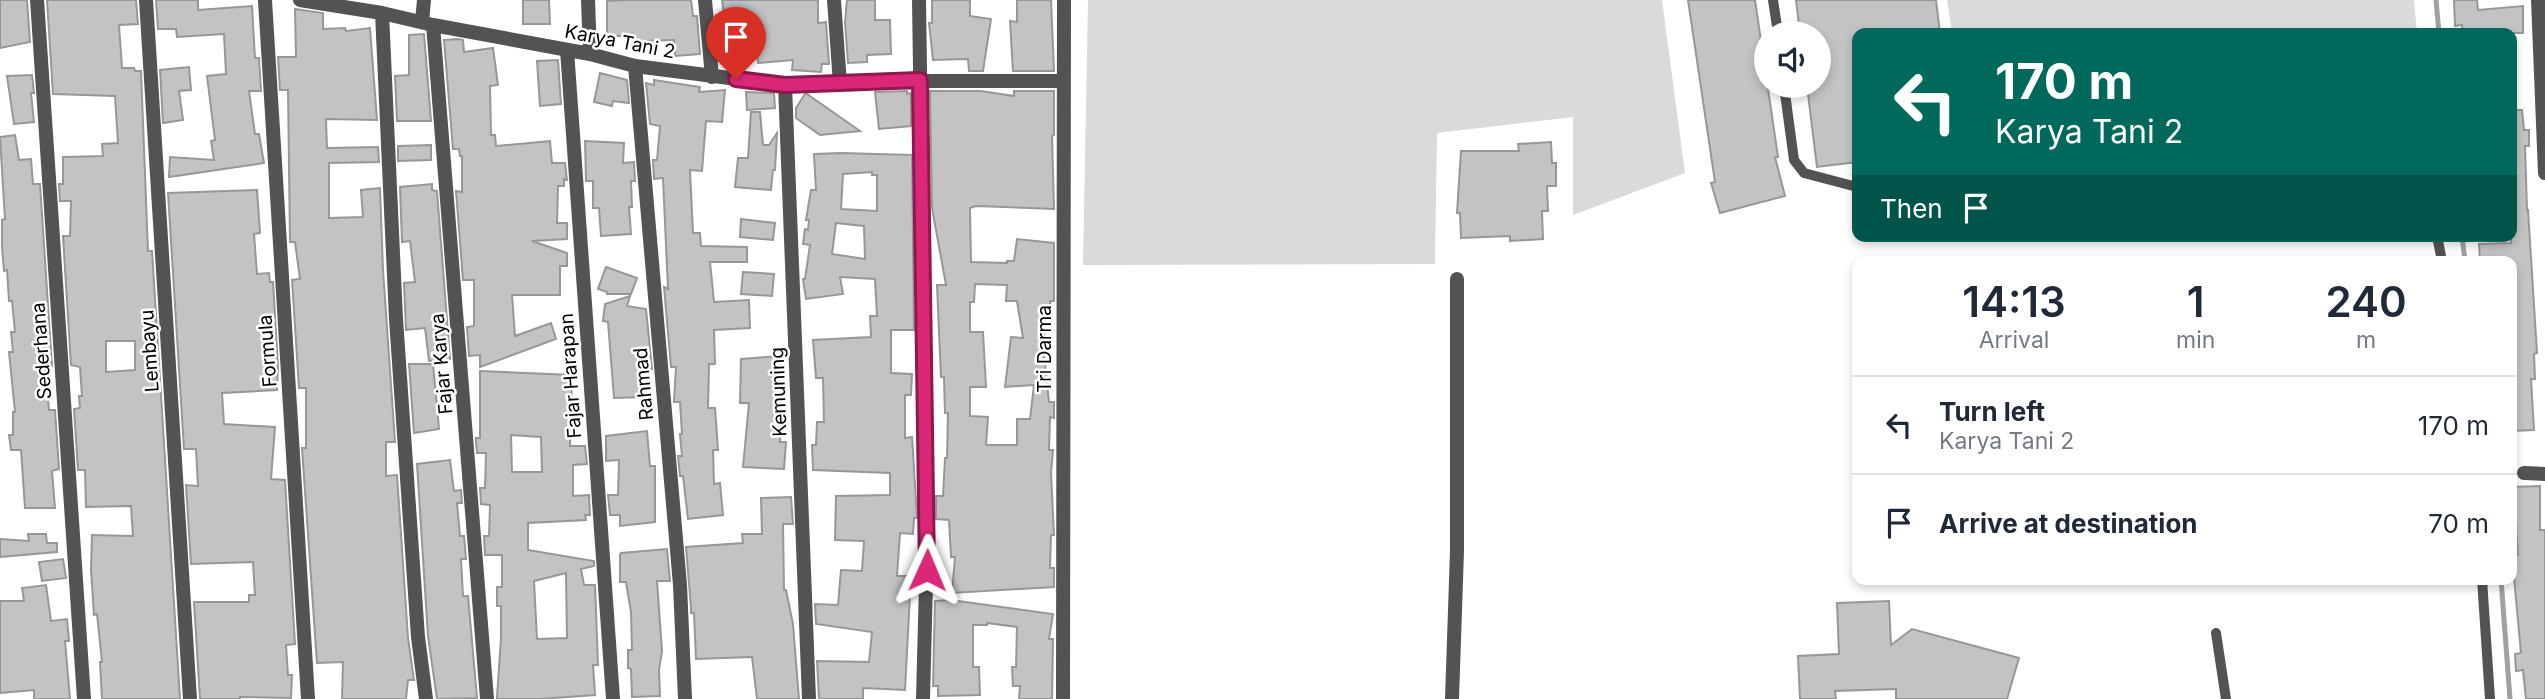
<!DOCTYPE html>
<html lang="en">
<head>
<meta charset="utf-8">
<style>
  body { margin:0; font-family:Inter,sans-serif; background:#f2f2f3; color:#1f2937; height:100vh; display:flex; flex-direction:column; font-size:26px; white-space:nowrap }
  * { box-sizing:border-box; margin:0 }
  p { font-size:23px; color:#747a83 }
  .icon { flex:none; width:38px; height:38px; fill:none; stroke:currentColor; stroke-width:2; stroke-linecap:round; stroke-linejoin:round }
  .map { position:relative; flex:1; overflow:hidden }
  .sheet { position:absolute; left:1852px; top:256px; width:665px; height:329px; display:flex; flex-direction:column; background:#fff; border-radius:14px; box-shadow:0 4px 10px #0003 }
  .sheet>* { flex:none }
  .banner { position:absolute; left:1852px; top:28px; width:665px; height:214px; border-radius:14px; box-shadow:0 4px 10px #0003; background:#00695c; color:#fff; overflow:hidden }
  .buttons { position:absolute; left:1754px; top:21px; display:grid; gap:14px }
  .buttons a { display:grid; place-items:center; width:77px; height:77px; border-radius:50%; background:#fff; box-shadow:0 4px 10px #0003; font-size:35px }
  .pin { position:absolute; display:grid; place-items:center; width:60px; height:60px; color:#fff; margin:-72px -30px; border-radius:50% 50% 50% 0; rotate:-45deg; box-shadow:0 0 7px #0007 }
  .pin .icon { rotate:45deg }
  .me { position:absolute; width:77px; margin:-38px; rotate:1deg; stroke-linejoin:round; filter:drop-shadow(0 0 5px #0008) }
  .turn { display:flex; align-items:center; gap:24px; height:147px; padding:0 28px; font-size:32px }
  .turn .icon { width:91px; height:91px; stroke-width:2.5 }
  .turn b { display:block; font-size:49px; line-height:60px }
  .then { display:flex; align-items:center; height:66px; padding:0 28px; background:#0003; gap:14px; font-size:26px }
  .eta { display:flex; justify-content:space-evenly; align-items:center; height:119px; text-align:center }
  .eta b { font-size:42px; font-weight:600; line-height:49px }
  ul { padding:0; list-style:none }
  li { display:flex; align-items:center; gap:21px; height:98px; padding:0 28px; border-top:2px solid #e0e1e3 }
  li div { flex:1 }
  li b { display:block; font-size:26px }
  li em { font-style:normal }
  .map>svg:first-child { display:block }
</style>
</head>
<body>
<div class="map">
<svg width="2545" height="699" viewBox="0 0 2545 699">
  <rect width="100%" height="100%" fill="#fff"/>
  <path fill="#dadada" d="M 1088,0 L 1662,0 L 1685,173 L 1573,215 L 1573,117 L 1437,133 L 1435,264 L 1083,265 Z
    M 1947,0 L 2414,0 L 2417,33 L 1952,33 Z"/>
  <g fill="none" stroke-linecap="round" stroke-linejoin="round">
    <path stroke="#a1a1a1" stroke-width="5" d="M 2436,0 L 2439,33
      M 2462,236 L 2465,261
      M 2501,579 L 2510,699"/>
  </g>
  <path fill="#c3c3c3" stroke="#979797" stroke-width="2" fill-rule="evenodd" d="M 0,0 L 27,0 L 30,42 L 0,48 Z
    M 47,0 L 136,0 L 138,24 L 119,25 L 122,68 L 134,68 L 135,71 L 141,71 L 148,251 L 152,251 L 180,699 L 102,699 L 100,662 L 102,662 L 97,614 L 94,615 L 91,569 L 92,535 L 133,536 L 131,506 L 86,507 L 85,470 L 78,470 L 74,409 L 80,408 L 79,396 L 82,396 L 80,367 L 71,365 L 63,236 L 70,236 L 71,201 L 60,201 L 59,184 L 63,184 L 63,157 L 103,156 L 102,144 L 118,143 L 115,96 L 53,94 ZM 106,341 L 135,341 L 135,370 L 106,372 Z
    M 156,0 L 198,0 L 198,10 L 252,6 L 255,58 L 259,58 L 261,91 L 249,91 L 255,134 L 259,134 L 264,163 L 169,177 L 170,157 L 214,160 L 211,141 L 215,140 L 207,76 L 226,74 L 224,34 L 177,37 L 176,29 L 158,29 Z
    M 523,0 L 549,0 L 550,24 L 523,24 Z
    M 625,0 L 691,0 L 693,16 L 697,16 L 700,54 L 675,56 L 674,40 L 645,41 L 645,48 L 631,48 L 631,36 L 607,36 L 607,1 Z
    M 722,0 L 818,0 L 818,23 L 826,22 L 829,64 L 822,64 L 821,72 L 792,70 L 793,60 L 758,63 L 757,53 L 742,54 L 741,37 L 729,37 L 727,55 L 720,55 L 716,15 L 724,15 Z
    M 847,0 L 875,0 L 875,20 L 890,20 L 891,54 L 867,55 L 867,62 L 848,63 L 845,22 Z
    M 932,0 L 970,0 L 970,16 L 991,19 L 983,71 L 969,71 L 968,59 L 933,60 L 929,23 L 932,23 Z
    M 1017,0 L 1051,0 L 1054,71 L 1013,71 L 1010,21 L 1017,22 Z
    M 1688,0 L 1755,0 L 1778,157 L 1775,157 L 1785,196 L 1720,213 L 1711,183 L 1715,182 Z
    M 1796,0 L 1936,0 L 1940,33 L 1857,33 L 1857,162 L 1817,167 L 1807,86 L 1818,86 L 1818,33 L 1800,33 Z
    M 2454,0 L 2477,0 L 2478,10 L 2523,6 L 2523,33 L 2462,33 L 2462,25 L 2455,26 Z
    M 295,9 L 323,13 L 323,29 L 345,28 L 346,31 L 370,28 L 377,120 L 326,119 L 327,148 L 378,147 L 379,162 L 329,163 L 329,218 L 363,217 L 361,190 L 380,188 L 383,270 L 395,442 L 386,442 L 386,476 L 397,475 L 408,638 L 414,680 L 408,680 L 406,699 L 342,699 L 343,662 L 317,663 L 302,448 L 306,448 L 306,388 L 299,388 L 292,280 L 300,279 L 295,242 L 290,242 L 288,90 L 280,90 L 278,57 L 296,57 Z
    M 424,34 L 431,121 L 397,121 L 395,76 L 409,75 L 409,35 Z
    M 458,39 L 463,40 L 464,52 L 493,48 L 498,85 L 490,86 L 491,135 L 495,135 L 496,146 L 550,141 L 552,163 L 565,163 L 567,180 L 564,179 L 564,186 L 558,186 L 557,223 L 567,223 L 567,239 L 532,241 L 567,253 L 567,266 L 560,266 L 560,295 L 512,295 L 515,336 L 551,323 L 556,339 L 480,367 L 480,355 L 469,356 L 467,327 L 474,326 L 474,280 L 463,280 L 456,191 L 462,192 L 462,156 L 460,156 L 459,149 L 453,149 L 444,40 Z
    M 558,60 L 561,104 L 540,106 L 537,61 Z
    M 189,67 L 191,90 L 179,91 L 183,120 L 163,123 L 160,70 Z
    M 600,73 L 627,80 L 629,103 L 613,101 L 612,106 L 594,102 Z
    M 32,75 L 34,93 L 31,93 L 34,122 L 14,124 L 7,76 Z
    M 654,80 L 700,87 L 699,92 L 725,90 L 722,122 L 706,121 L 702,171 L 690,170 L 693,233 L 700,233 L 701,246 L 747,247 L 747,262 L 710,262 L 714,302 L 749,300 L 750,328 L 714,330 L 715,364 L 709,364 L 708,408 L 715,408 L 718,450 L 713,450 L 714,484 L 720,483 L 723,515 L 688,519 L 683,476 L 680,476 L 678,456 L 682,456 L 680,434 L 682,434 L 680,402 L 674,402 L 676,367 L 671,367 L 664,287 L 668,289 L 663,178 L 654,179 L 653,160 L 657,160 L 660,126 L 650,124 L 646,83 L 654,85 Z
    M 907,91 L 907,94 L 911,93 L 911,126 L 879,129 L 875,92 Z
    M 930,91 L 981,91 L 1014,96 L 1014,91 L 1054,91 L 1054,135 L 1052,136 L 1054,209 L 976,206 L 970,208 L 971,262 L 1007,263 L 1007,261 L 1014,261 L 1017,239 L 1054,243 L 1054,301 L 1050,301 L 1052,316 L 1047,316 L 1042,354 L 1044,354 L 1049,402 L 1054,402 L 1054,418 L 1050,417 L 1049,450 L 1053,450 L 1051,473 L 1054,535 L 1051,535 L 1050,568 L 1054,568 L 1054,587 L 952,593 L 955,557 L 951,557 L 949,520 L 936,519 L 936,496 L 943,496 L 945,458 L 947,458 L 948,413 L 945,413 L 944,377 L 941,377 L 937,285 L 946,285 L 932,208 ZM 975,284 L 1007,285 L 1006,301 L 1017,301 L 1023,338 L 1011,337 L 1005,387 L 1034,385 L 1030,419 L 1017,419 L 1017,445 L 986,445 L 988,417 L 970,416 L 970,387 L 986,387 L 983,332 L 970,332 L 970,302 L 974,302 Z
    M 746,92 L 774,93 L 775,108 L 747,110 Z
    M 805,94 L 807,94 L 860,131 L 820,135 L 796,118 L 796,108 Z
    M 2511,110 L 2522,110 L 2524,130 L 2529,130 L 2529,146 L 2525,146 L 2527,210 L 2528,210 L 2537,353 L 2534,354 L 2535,379 L 2531,379 L 2534,430 L 2511,431 L 2511,261 L 2480,261 L 2479,244 L 2511,243 Z
    M 751,112 L 760,112 L 763,145 L 769,145 L 777,133 L 775,170 L 773,170 L 771,190 L 735,187 L 738,158 L 748,158 Z
    M 15,135 L 19,160 L 31,159 L 33,184 L 40,184 L 52,366 L 45,367 L 49,410 L 55,410 L 59,469 L 52,471 L 55,508 L 25,508 L 21,450 L 11,450 L 9,435 L 13,435 L 13,412 L 15,412 L 9,352 L 13,352 L 11,332 L 15,332 L 12,301 L 9,301 L 7,270 L 4,271 L 2,247 L 2,220 L 5,219 L 0,137 Z
    M 585,141 L 624,143 L 623,163 L 634,162 L 635,181 L 631,181 L 632,207 L 629,207 L 631,234 L 601,236 L 599,208 L 593,208 L 593,181 L 586,181 Z
    M 1551,142 L 1552,163 L 1556,163 L 1556,186 L 1547,186 L 1548,211 L 1542,211 L 1543,239 L 1510,241 L 1510,236 L 1461,238 L 1460,213 L 1457,213 L 1461,151 L 1519,151 L 1518,144 Z
    M 431,145 L 431,160 L 398,161 L 398,146 Z
    M 841,153 L 912,155 L 914,330 L 891,330 L 891,373 L 912,374 L 911,395 L 905,395 L 905,438 L 912,437 L 917,518 L 914,518 L 913,534 L 900,533 L 897,576 L 911,576 L 905,690 L 863,688 L 863,699 L 819,699 L 817,661 L 869,662 L 872,632 L 816,624 L 815,604 L 838,605 L 841,570 L 862,571 L 864,541 L 835,540 L 836,496 L 890,495 L 890,473 L 813,470 L 812,445 L 816,445 L 817,422 L 824,422 L 823,378 L 816,378 L 813,340 L 871,337 L 870,316 L 877,316 L 875,279 L 840,277 L 843,294 L 806,299 L 803,279 L 805,279 L 810,245 L 803,244 L 805,229 L 808,230 L 809,220 L 806,220 L 811,190 L 816,190 L 814,154 ZM 872,172 L 872,175 L 877,175 L 877,211 L 841,209 L 843,174 ZM 836,223 L 864,226 L 865,259 L 832,254 Z
    M 432,184 L 432,190 L 437,191 L 450,359 L 429,361 L 425,328 L 406,330 L 404,283 L 415,282 L 410,241 L 402,242 L 400,187 Z
    M 257,190 L 260,233 L 254,234 L 257,274 L 269,273 L 270,282 L 273,282 L 278,367 L 277,390 L 222,393 L 224,424 L 275,427 L 271,479 L 285,480 L 295,644 L 286,645 L 288,675 L 292,675 L 291,698 L 240,697 L 240,699 L 200,699 L 194,602 L 249,602 L 249,595 L 255,595 L 253,562 L 191,564 L 186,485 L 198,486 L 196,449 L 184,449 L 168,193 Z
    M 741,219 L 775,223 L 773,240 L 740,237 Z
    M 606,267 L 637,278 L 631,294 L 607,294 L 607,292 L 598,289 Z
    M 743,272 L 774,274 L 772,296 L 741,294 Z
    M 630,296 L 627,306 L 646,309 L 652,369 L 643,370 L 644,397 L 614,398 L 608,322 L 603,321 L 605,304 Z
    M 779,356 L 778,412 L 782,412 L 780,442 L 786,442 L 784,469 L 743,467 L 749,403 L 740,403 L 741,359 Z
    M 409,364 L 433,364 L 439,429 L 414,433 Z
    M 480,371 L 572,375 L 570,446 L 585,446 L 587,464 L 573,465 L 573,496 L 589,495 L 590,515 L 585,515 L 586,520 L 528,523 L 528,550 L 594,561 L 594,566 L 581,569 L 584,585 L 595,585 L 598,665 L 593,665 L 595,695 L 540,699 L 497,699 L 497,697 L 501,638 L 501,606 L 497,606 L 497,587 L 502,587 L 502,555 L 485,555 L 484,536 L 489,536 L 490,505 L 481,504 L 480,488 L 485,488 L 486,453 L 477,453 L 476,442 L 476,438 L 480,438 ZM 511,435 L 541,437 L 542,472 L 512,472 ZM 566,573 L 567,638 L 537,639 L 534,581 Z
    M 647,431 L 650,466 L 655,466 L 655,522 L 620,526 L 620,515 L 610,515 L 608,495 L 618,495 L 619,460 L 606,461 L 606,436 Z
    M 450,460 L 454,491 L 461,490 L 462,503 L 457,503 L 460,536 L 464,536 L 466,559 L 461,559 L 463,596 L 468,596 L 477,698 L 437,699 L 428,636 L 417,464 Z
    M 2540,486 L 2540,530 L 2545,530 L 2545,699 L 2526,699 L 2523,670 L 2516,671 L 2515,654 L 2521,653 L 2512,556 L 2518,555 L 2516,523 L 2511,523 L 2511,487 Z
    M 791,497 L 793,524 L 783,524 L 784,590 L 786,590 L 793,624 L 799,699 L 757,699 L 752,657 L 696,659 L 694,613 L 691,613 L 691,608 L 686,547 L 743,543 L 742,534 L 762,534 L 761,498 Z
    M 28,534 L 46,534 L 47,543 L 57,543 L 57,552 L 0,557 L 0,539 L 29,541 Z
    M 667,549 L 670,581 L 657,581 L 662,651 L 659,670 L 660,696 L 632,697 L 631,669 L 628,668 L 628,650 L 632,650 L 631,612 L 626,582 L 620,582 L 620,555 L 621,553 Z
    M 63,559 L 66,578 L 42,581 L 39,562 Z
    M 46,585 L 51,621 L 67,619 L 69,641 L 65,641 L 70,699 L 34,699 L 34,690 L 0,693 L 0,601 L 24,601 L 22,588 Z
    M 951,600 L 1053,614 L 1049,639 L 1053,639 L 1052,699 L 1019,699 L 1020,686 L 1013,686 L 1012,667 L 1016,667 L 1017,627 L 987,623 L 987,625 L 973,625 L 973,667 L 979,667 L 980,695 L 938,696 L 938,686 L 933,686 L 935,601 Z
    M 1889,601 L 1891,645 L 1912,629 L 2019,658 L 2007,699 L 1896,699 L 1896,689 L 1835,691 L 1836,699 L 1800,699 L 1798,656 L 1839,654 L 1837,603 Z"/>
  <g fill="none" stroke-linecap="round" stroke-linejoin="round">
    <path stroke="#535353" stroke-width="10" d="M 1773,0 L 1778,33
      M 1784,86 L 1794,160 L 1804,173 L 1857,187
      M 2437,236 L 2442,261
      M 2482,579 L 2490,699
      M 2216,633 L 2226,699"/>
    <path stroke="#535353" stroke-width="14" d="M 37,0 L 84,699
      M 146,0 L 190,699
      M 265,0 L 308,699
      M 300,0 L 382,13 L 433,25 L 590,54 L 635,66 L 785,85 L 921,81 L 1063,81
      M 588,0 L 590,54
      M 705,0 L 712,77
      M 834,0 L 840,84
      M 919,0 L 927,544 L 923,699
      M 2538,0 L 2545,173
      M 382,13 L 396,319 L 418,637 L 426,699
      M 422,22 L 424,0
      M 433,25 L 487,699
      M 567,50 L 613,699
      M 635,66 L 680,585 L 685,699
      M 785,85 L 809,699
      M 2524,473 L 2545,474
      M 1063,699 L 1064,0
      M 1452,699 L 1457,551 L 1457,279"/>
  </g>
  <g fill="none" stroke-linecap="round" stroke-linejoin="round">
    <defs>
      <path id="route" d="M 736,79 L 785,85 L 920,80 L 927,570"/>
    </defs>
    <use href="#route" stroke="#8e194d" stroke-width="18"/>
    <use href="#route" stroke="#db2777" stroke-width="12"/>
  </g>
  <g text-anchor="middle" stroke-width="5" stroke-linejoin="round" paint-order="stroke">
    <g font-size="19" fill="#000" stroke="#fff">
      <text transform="translate(620 41) rotate(11)" y="7">Karya Tani 2</text>
      <text transform="translate(1044 349) rotate(-90)" y="7">Tri Darma</text>
      <text transform="translate(41 351) rotate(-94)" y="7">Sederhana</text>
      <text transform="translate(149 351) rotate(-94)" y="7">Lembayu</text>
      <text transform="translate(267 351) rotate(-94)" y="7">Formula</text>
      <text transform="translate(441 364) rotate(-95)" y="7">Fajar Karya</text>
      <text transform="translate(570 376) rotate(-94)" y="7">Fajar Harapan</text>
      <text transform="translate(643 384) rotate(-95)" y="7">Rahmad</text>
      <text transform="translate(778 392) rotate(-92)" y="7">Kemuning</text>
    </g>
  </g>
</svg>
<div class="buttons">
<a><svg class="icon" aria-label="sound" viewBox="0 0 24 24"><path d="M4 9h4l5-4v14l-5-4H4zM17 9q2 3 0 6"/></svg></a>
</div>
<div class="pin" style="left:736px;top:79px;background:#d93025"><svg class="icon" aria-label="arrive" viewBox="0 0 24 24"><path d="M6 21V4h12l-3 4 3 4H6"/></svg></div>
<svg class="me" style="left:927px;top:570px" viewBox="-20 -20 40 40"><path d="M0-17L14 15 0 8-14 15z" fill="#db2777" stroke="#fff" stroke-width="4"/></svg>
<div class="banner">
<div class="turn"><svg class="icon" aria-label="left" viewBox="0 0 24 24"><path d="M17 20v-9H6M10 6l-5 5 5 5"/></svg><div><b>170 m</b>Karya Tani 2</div></div>
<div class="then">Then<svg class="icon" aria-label="arrive" viewBox="0 0 24 24"><path d="M6 21V4h12l-3 4 3 4H6"/></svg></div>
</div>
<section class="sheet">
<div class="eta">
<div><b>14:13</b><p>Arrival</p></div>
<div><b>1</b><p>min</p></div>
<div><b>240</b><p>m</p></div>
</div>
<ul>
<li><svg class="icon" aria-label="left" viewBox="0 0 24 24"><path d="M17 20v-9H6M10 6l-5 5 5 5"/></svg><div><b>Turn left</b><p>Karya Tani 2</p></div><em>170 m</em></li>
<li><svg class="icon" aria-label="arrive" viewBox="0 0 24 24"><path d="M6 21V4h12l-3 4 3 4H6"/></svg><div><b>Arrive at destination</b></div><em>70 m</em></li>
</ul>
</section>
</div>
</body>
</html>
